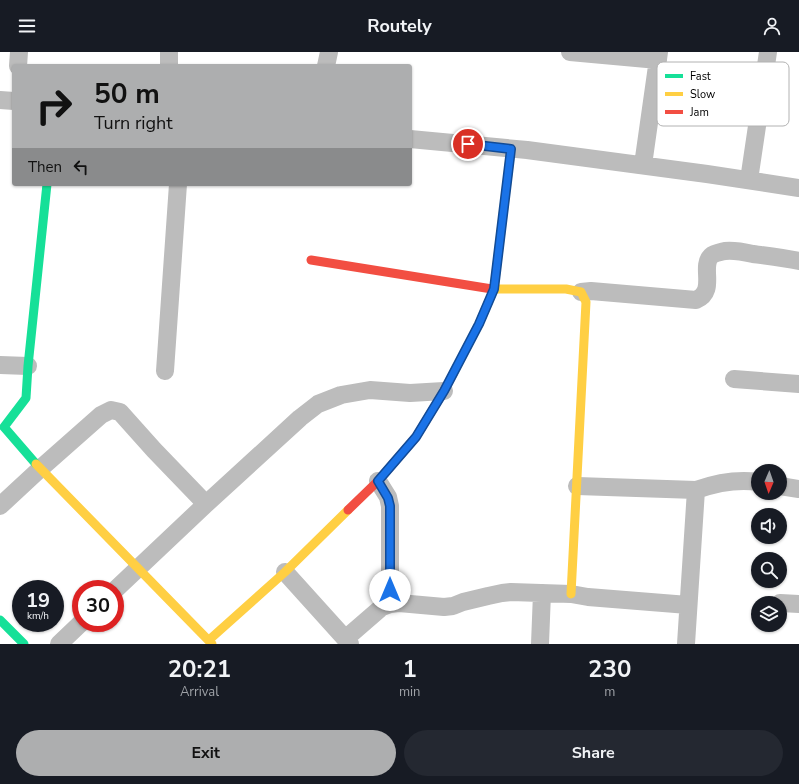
<!DOCTYPE html>
<html lang="en">
<head>
<meta charset="utf-8">
<style>
  body { margin:0; font-family:"Nunito Sans",sans-serif; background:#242831; color:#f1f3f6; height:100vh; display:flex; flex-direction:column; font-size:15px; white-space:nowrap }
  * { box-sizing:border-box; margin:0 }
  p { font-size:13px; color:#9ea1a6 }
  .icon { flex:none; width:22px; height:22px; fill:none; stroke:currentColor; stroke-width:2; stroke-linecap:round; stroke-linejoin:round }
  .map { position:relative; height:592px; overflow:hidden }
  .details { display:flex; flex-direction:column; background:#171b24; flex:1 }
  .details>* { flex:none }
  .hud { position:absolute; left:12px; top:12px; width:400px; height:122px; border-radius:4px; box-shadow:0 1px 3px #0004; background:#adaeaf; color:#111; overflow:hidden }
  .needle { width:26px; rotate:182deg }
  .tools { position:absolute; left:751px; top:412px; display:grid; gap:8px }
  .tools a { display:grid; place-items:center; width:36px; height:36px; border-radius:50%; background:#171b24; box-shadow:0 1px 3px #0004; font-size:20px }
  .speed { position:absolute; left:12px; top:528px; display:flex; gap:8px; font-size:20px; font-weight:700; text-align:center }
  .speed>* { display:grid; place-content:center; width:52px; height:52px; border-radius:50%; background:#171b24; box-shadow:0 1px 3px #0004; line-height:1 }
  .speed small { font-size:10px; font-weight:400 }
  .speed .limit { border:6px solid #d22; background:#fff; color:#111 }
  .pin { position:absolute; display:grid; place-items:center; width:34px; height:34px; color:#fff; margin:-17px; border:2px solid #fff; border-radius:50%; box-shadow:0 1px 4px #0007 }
  .me { position:absolute; width:44px; margin:-22px; rotate:0deg; stroke-linejoin:round; filter:drop-shadow(0 0 3px #0008) }
  .turn { display:flex; align-items:center; gap:14px; height:84px; padding:0 16px; font-size:18px }
  .turn .icon { width:52px; height:52px; stroke-width:2.5 }
  .turn b { display:block; font-size:28px; line-height:34px }
  .then { display:flex; align-items:center; height:38px; padding:0 16px; background:#0003; gap:8px; font-size:15px }
  .eta { display:flex; justify-content:space-evenly; align-items:center; height:68px; text-align:center }
  .eta b { font-size:24px; font-weight:700; line-height:28px }
  .action { display:flex; gap:8px; margin-top:auto; padding:8px 16px }
  .action a { flex:1; height:46px; border-radius:24px; background:#adaeaf; color:#111; font-size:16px; font-weight:700; line-height:46px; text-align:center }
  .action a+a { background:#242831; color:#f1f3f6 }
  header { display:flex; justify-content:space-between; align-items:center; height:52px; padding:0 16px; background:#171b24; font-size:18px; font-weight:700 }
  .map>svg:first-child { display:block }
</style>
</head>
<body>
<header><svg class="icon" aria-label="menu" viewBox="0 0 24 24"><path d="M4 6h16M4 12h16M4 18h16"/></svg>Routely<svg class="icon" aria-label="person" viewBox="0 0 24 24"><circle cx="12" cy="8" r="4"/><path d="M4 21q1-7 8-7t8 7"/></svg></header>
<div class="map">
<svg width="799" height="592" viewBox="0 0 799 592">
  <rect width="100%" height="100%" fill="#fff"/>
  <g fill="none" stroke-linecap="round" stroke-linejoin="round">
    <path stroke="#bcbcbc" stroke-width="18" d="M 570,0 L 658,8
      M 18,14 L 19,0
      M 169,14 L 169,0
      M 326,14 L 329,0
      M 0,48 L 14,49
      M 410,87 L 527,98 L 707,122 L 799,136
      M 643,113 L 659,0
      M 749,128 L 768,0
      M 581,240 L 591,239 L 696,248 C 717,239 700,215 711,204 C 714,201 721,200 725,199 C 734,198 744,200 753,202 C 768,204 784,206 799,209
      M 0,313 L 28,314
      M 165,319 L 178,132
      M 734,327 L 799,332
      M 378,429 L 388,445 L 390,454 L 390,552
      M 577,434 L 696,438 C 716,431 737,427 758,430
      M 780,434 L 799,437
      M 0,454 L 41,416 L 101,363 L 111,358 L 120,360 L 154,398 L 206,452
      M 285,520 L 350,592
      M 115,538 L 206,452 L 300,366 L 318,352 L 341,343 L 370,338 L 410,341 L 444,339
      M 780,551 L 799,552
      M 345,587 L 382,555 L 390,552 L 399,551 L 444,555 L 453,554 L 463,550 L 488,544 L 502,541 L 511,540 L 571,542 L 588,545 L 688,553
      M 59,592 L 81,571
      M 540,592 L 542,541
      M 686,592 L 696,438"/>
    <path stroke="#16e098" stroke-width="9" d="M 36,412 L 4,375 L 26,346 L 28,314 L 47,132
      M 0,568 L 24,592"/>
    <path stroke="#ffcf43" stroke-width="9" d="M 492,237 L 566,237 L 581,240 L 586,250 L 571,542
      M 453,322 L 479,272 L 494,237 L 511,97
      M 36,412 L 212,592
      M 209,588 L 285,520 L 348,458"/>
    <path stroke="#f24e42" stroke-width="9" d="M 311,208 L 492,237
      M 348,458 L 378,429 L 416,385 L 444,339 L 453,322"/>
  </g>
  <g fill="none" stroke-linecap="round" stroke-linejoin="round">
    <defs>
      <path id="route" d="M 390,538 L 390,454 L 388,446 L 378,429 L 416,385 L 444,339 L 479,272 L 494,237 L 511,97 L 468,92"/>
    </defs>
    <use href="#route" stroke="#114b97" stroke-width="10"/>
    <use href="#route" stroke="#1a73e8" stroke-width="7"/>
  </g>
  <rect x="657" y="10" width="132" height="64" rx="6" fill="#fff" stroke="#b2b2b2" stroke-width="1"/>
  <rect x="665" y="22" width="18" height="4" fill="#16e098"/>
  <rect x="665" y="40" width="18" height="4" fill="#ffcf43"/>
  <rect x="665" y="58" width="18" height="4" fill="#f24e42"/>
  <g font-size="11" fill="#000">
    <text x="690" y="28">Fast</text>
    <text x="690" y="46">Slow</text>
    <text x="690" y="64">Jam</text>
  </g>
</svg>
<div class="tools">
<a><svg class="needle" viewBox="-14 -14 28 28"><path d="M0-13l5 13h-10z" fill="#e53935"/><path d="M0 13l5-13h-10z" fill="#9ea1a6"/></svg></a>
<a><svg class="icon" aria-label="sound" viewBox="0 0 24 24"><path d="M4 9h4l5-4v14l-5-4H4zM17 9q2 3 0 6"/></svg></a>
<a><svg class="icon" aria-label="search" viewBox="0 0 24 24"><circle cx="10" cy="10" r="6"/><path d="M15 15l6 6"/></svg></a>
<a><svg class="icon" aria-label="layers" viewBox="0 0 24 24"><path d="M12 4l9 5-9 5-9-5zM3 14l9 5 9-5"/></svg></a>
</div>
<div class="speed"><div>19<small>km/h</small></div><div class="limit">30</div></div>
<div class="pin" style="left:468px;top:92px;background:#d93025"><svg class="icon" aria-label="arrive" viewBox="0 0 24 24"><path d="M6 21V4h12l-3 4 3 4H6"/></svg></div>
<svg class="me" style="left:390px;top:538px" viewBox="-20 -20 40 40"><circle r="19" fill="#fff"/><path d="M0-13L10 11 0 6-10 11z" fill="#1a73e8"/></svg>
<div class="hud">
<div class="turn"><svg class="icon" aria-label="right" viewBox="0 0 24 24"><path d="M7 20v-9h11M14 6l5 5-5 5"/></svg><div><b>50 m</b>Turn right</div></div>
<div class="then">Then<svg class="icon" aria-label="left" viewBox="0 0 24 24"><path d="M17 20v-9H6M10 6l-5 5 5 5"/></svg></div>
</div>
</div>
<section class="details">
<div class="eta">
<div><b>20:21</b><p>Arrival</p></div>
<div><b>1</b><p>min</p></div>
<div><b>230</b><p>m</p></div>
</div>
<div class="action"><a>Exit</a><a>Share</a></div>
</section>
</body>
</html>
